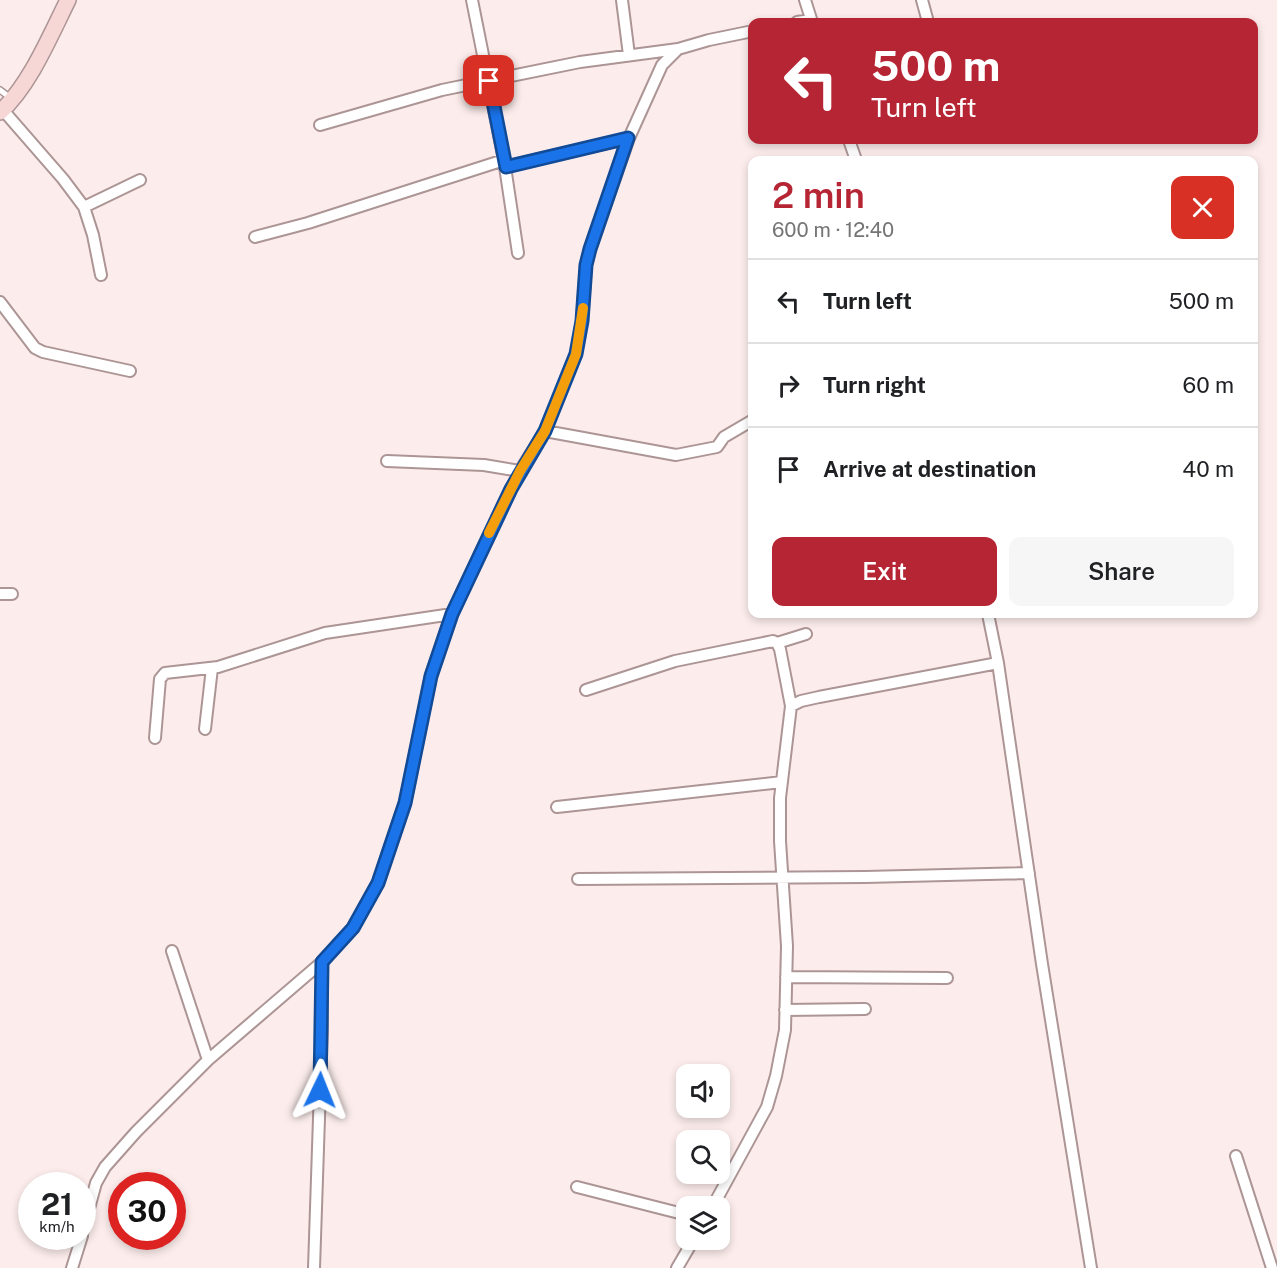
<!DOCTYPE html>
<html lang="en">
<head>
<meta charset="utf-8">
<style>
  body { margin:0; font-family:"Public Sans",sans-serif; background:#f6f6f6; color:#202124; height:100vh; display:flex; flex-direction:column; font-size:22px; white-space:nowrap }
  * { box-sizing:border-box; margin:0 }
  p { font-size:20px; color:#757577 }
  .icon { flex:none; width:33px; height:33px; fill:none; stroke:currentColor; stroke-width:2; stroke-linecap:round; stroke-linejoin:round }
  .map { position:relative; flex:1; overflow:hidden }
  .sheet { position:absolute; left:748px; top:156px; width:510px; height:462px; display:flex; flex-direction:column; background:#fff; border-radius:12px; box-shadow:0 3px 9px #0003 }
  .sheet>* { flex:none }
  .banner { position:absolute; left:748px; top:18px; width:510px; height:126px; border-radius:12px; box-shadow:0 3px 9px #0003; background:#b62534; color:#fff; overflow:hidden }
  .buttons { position:absolute; left:676px; top:1064px; display:grid; gap:12px }
  .buttons a { display:grid; place-items:center; width:54px; height:54px; border-radius:12px; background:#fff; box-shadow:0 3px 9px #0003; font-size:30px }
  .speed { position:absolute; left:18px; top:1172px; display:flex; gap:12px; font-size:30px; font-weight:700; text-align:center }
  .speed>* { display:grid; place-content:center; width:78px; height:78px; border-radius:50%; background:#fff; box-shadow:0 3px 9px #0003; line-height:1 }
  .speed small { font-size:15px; font-weight:400 }
  .speed .limit { border:9px solid #d22; background:#fff; color:#111 }
  .pin { position:absolute; display:grid; place-items:center; width:51px; height:51px; color:#fff; margin:-26px; border-radius:12px; box-shadow:0 3px 9px #0006 }
  .me { position:absolute; width:66px; margin:-33px; rotate:2deg; stroke-linejoin:round; filter:drop-shadow(0 0 4px #0008) }
  .turn { display:flex; align-items:center; gap:21px; height:126px; padding:0 24px; font-size:27px }
  .turn .icon { width:78px; height:78px; stroke-width:2.5 }
  .turn b { display:block; font-size:42px; line-height:51px }
  .round { display:grid; place-items:center; flex:none; width:63px; height:63px; border-radius:12px; background:#f6f6f6 }
  .headline { display:flex; align-items:center; justify-content:space-between; height:102px; padding:0 24px }
  h1 { font-size:36px; font-weight:600; line-height:45px; color:#b62534 }
  .button { display:flex; gap:12px; margin-top:auto; padding:12px 24px }
  .button a { flex:1; height:69px; border-radius:12px; background:#b62534; color:#fff; font-size:24px; font-weight:600; line-height:69px; text-align:center }
  .button a+a { background:#f6f6f6; color:#202124 }
  ul { padding:0; list-style:none }
  li { display:flex; align-items:center; gap:18px; height:84px; padding:0 24px; border-top:2px solid #e0e0e0 }
  li div { flex:1 }
  li b { display:block; font-size:22px }
  li em { font-style:normal }
  .map>svg:first-child { display:block }
</style>
</head>
<body>
<div class="map">
<svg width="1277" height="1268" viewBox="0 0 1277 1268">
  <rect width="100%" height="100%" fill="#fcedec"/>
  <g fill="none" stroke-linecap="round" stroke-linejoin="round">
    <defs>
      <path id="service" d="M 0,90 L 12,99"/>
      <path id="minor" d="M 472,0 L 504,160 L 518,253
        M 622,0 L 629,55
        M 805,0 L 812,22
        M 922,0 L 928,22
        M 797,22 L 811,20
        M 3,110 L 63,179 L 84,207 L 93,235 L 101,275
        M 320,125 L 442,90 L 580,62 L 678,49
        M 849,140 L 856,160
        M 505,167 L 629,138
        M 84,207 L 140,180
        M 255,237 L 308,223 L 504,160
        M 0,302 L 35,348 L 43,352 L 130,371
        M 545,431 L 676,455 L 717,447 L 724,437 L 753,420
        M 387,461 L 484,465 L 520,471
        M 0,594 L 12,594
        M 988,614 L 998,663 L 1042,964 L 1091,1268
        M 777,643 L 806,634
        M 586,690 L 675,661 L 773,641 L 777,643 L 780,649 L 791,706
        M 205,729 L 212,668
        M 155,738 L 160,679 L 165,673 L 218,667 L 325,633 L 452,614
        M 557,807 L 782,782
        M 578,879 L 865,877 L 1029,873
        M 172,951 L 208,1060
        M 786,977 L 947,978
        M 785,1010 L 865,1009
        M 1236,1156 L 1272,1268
        M 577,1187 L 687,1215
        M 713,1206 L 767,1107 L 776,1076 L 785,1030 L 787,946 L 780,841 L 780,798 L 791,706 L 801,701 L 819,697 L 998,663
        M 82,1234 L 96,1183 L 105,1167 L 136,1132 L 208,1060 L 322,962 L 353,928 L 378,883 L 405,803 L 431,676 L 452,614 L 502,507 L 520,471 L 545,431 L 576,354 L 582,321 L 586,265 L 590,249 L 629,138 L 662,65 L 678,49 L 709,40 L 753,31
        M 72,1268 L 82,1236
        M 314,1268 L 322,1028 L 322,962
        M 677,1268 L 694,1239"/>
      <path id="secondary" d="M 0,112 C 29,87 51,34 68,0"/>
    </defs>
    <use href="#service" stroke="#ac9594" stroke-width="8"/>
    <use href="#minor" stroke="#ac9594" stroke-width="14"/>
    <use href="#secondary" stroke="#ac9594" stroke-width="18"/>
    <use href="#service" stroke="#fff" stroke-width="5"/>
    <use href="#minor" stroke="#fff" stroke-width="10"/>
    <use href="#secondary" stroke="#f7d6d6" stroke-width="15"/>
  </g>
  <g fill="none" stroke-linecap="round" stroke-linejoin="round">
    <defs>
      <path id="route" d="M 320,1090 L 322,962 L 353,928 L 378,883 L 405,803 L 431,676 L 452,614 L 511,489 L 545,431 L 576,354 L 582,321 L 586,265 L 590,249 L 628,138 L 506,167 L 489,81"/>
    </defs>
    <use href="#route" stroke="#114b97" stroke-width="15"/>
    <use href="#route" stroke="#1a73e8" stroke-width="10"/>
    <path stroke="#f59e0b" stroke-width="10" d="M 489,533 L 520,471 L 545,431 L 576,354 L 583,308"/>
  </g>
</svg>
<div class="buttons">
<a><svg class="icon" aria-label="sound" viewBox="0 0 24 24"><path d="M4 9h4l5-4v14l-5-4H4zM17 9q2 3 0 6"/></svg></a>
<a><svg class="icon" aria-label="search" viewBox="0 0 24 24"><circle cx="10" cy="10" r="6"/><path d="M15 15l6 6"/></svg></a>
<a><svg class="icon" aria-label="layers" viewBox="0 0 24 24"><path d="M12 4l9 5-9 5-9-5zM3 14l9 5 9-5"/></svg></a>
</div>
<div class="speed"><div>21<small>km/h</small></div><div class="limit">30</div></div>
<div class="pin" style="left:489px;top:81px;background:#d93025"><svg class="icon" aria-label="arrive" viewBox="0 0 24 24"><path d="M6 21V4h12l-3 4 3 4H6"/></svg></div>
<svg class="me" style="left:320px;top:1090px" viewBox="-20 -20 40 40"><path d="M0-17L14 15 0 8-14 15z" fill="#1a73e8" stroke="#fff" stroke-width="4"/></svg>
<div class="banner">
<div class="turn"><svg class="icon" aria-label="left" viewBox="0 0 24 24"><path d="M17 20v-9H6M10 6l-5 5 5 5"/></svg><div><b>500 m</b>Turn left</div></div>
</div>
<section class="sheet">
<div class="headline"><div><h1>2 min</h1><p>600 m · 12:40</p></div><a class="round" style="background:#d93025;color:#fff"><svg class="icon" aria-label="close" viewBox="0 0 24 24"><path d="M6 6l12 12M18 6L6 18"/></svg></a></div>
<ul>
<li><svg class="icon" aria-label="left" viewBox="0 0 24 24"><path d="M17 20v-9H6M10 6l-5 5 5 5"/></svg><div><b>Turn left</b></div><em>500 m</em></li>
<li><svg class="icon" aria-label="right" viewBox="0 0 24 24"><path d="M7 20v-9h11M14 6l5 5-5 5"/></svg><div><b>Turn right</b></div><em>60 m</em></li>
<li><svg class="icon" aria-label="arrive" viewBox="0 0 24 24"><path d="M6 21V4h12l-3 4 3 4H6"/></svg><div><b>Arrive at destination</b></div><em>40 m</em></li>
</ul>
<div class="button"><a>Exit</a><a>Share</a></div>
</section>
</div>
</body>
</html>
